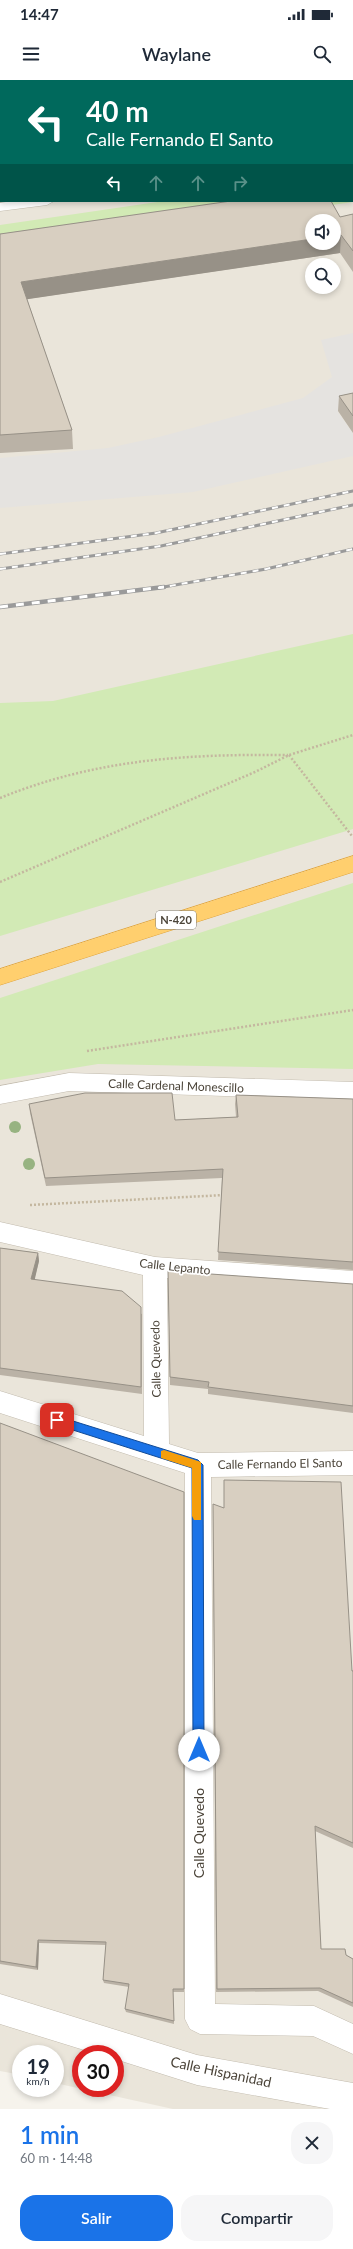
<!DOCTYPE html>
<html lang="es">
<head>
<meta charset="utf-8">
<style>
  body { margin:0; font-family:Lato,sans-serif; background:#f6f6f7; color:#1f2937; height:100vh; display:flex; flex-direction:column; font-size:15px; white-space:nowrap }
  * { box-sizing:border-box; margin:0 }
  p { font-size:13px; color:#747a83 }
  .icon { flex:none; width:22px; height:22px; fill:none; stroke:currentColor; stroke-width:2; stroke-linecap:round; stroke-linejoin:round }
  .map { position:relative; height:2029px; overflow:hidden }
  .side { display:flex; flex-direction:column; background:#fff; flex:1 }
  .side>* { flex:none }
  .hud { position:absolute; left:0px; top:0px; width:353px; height:122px; box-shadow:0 2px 6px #0003; background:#00695c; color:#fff; overflow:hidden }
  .controls { position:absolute; left:305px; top:134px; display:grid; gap:8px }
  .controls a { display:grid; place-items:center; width:36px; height:36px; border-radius:50%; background:#fff; box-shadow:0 2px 6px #0003; font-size:20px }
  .speed { position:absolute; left:12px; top:1965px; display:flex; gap:8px; font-size:20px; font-weight:700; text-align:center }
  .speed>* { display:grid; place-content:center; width:52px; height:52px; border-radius:50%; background:#fff; box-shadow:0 2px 6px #0003; line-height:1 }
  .speed small { font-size:10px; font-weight:400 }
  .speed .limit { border:6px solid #d22; background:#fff; color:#111 }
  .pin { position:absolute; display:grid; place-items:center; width:34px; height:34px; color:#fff; margin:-17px; border-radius:8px; box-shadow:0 2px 6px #0006 }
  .me { position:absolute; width:44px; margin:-22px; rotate:0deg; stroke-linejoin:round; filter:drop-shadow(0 0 3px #0008) }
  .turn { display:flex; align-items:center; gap:14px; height:84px; padding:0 20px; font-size:18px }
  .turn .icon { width:52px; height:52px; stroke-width:2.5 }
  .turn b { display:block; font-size:28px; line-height:34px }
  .lanes { display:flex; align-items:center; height:38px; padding:0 20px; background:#0003; justify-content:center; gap:20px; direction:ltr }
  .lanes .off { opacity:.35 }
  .round { display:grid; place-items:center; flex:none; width:42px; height:42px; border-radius:16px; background:#f6f6f7 }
  .head { display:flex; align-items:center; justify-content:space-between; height:68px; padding:0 20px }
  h1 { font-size:24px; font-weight:600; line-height:30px; color:#1a73e8 }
  .action { display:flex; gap:8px; margin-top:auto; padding:8px 20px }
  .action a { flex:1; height:46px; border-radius:16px; background:#1a73e8; color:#fff; font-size:16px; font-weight:600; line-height:46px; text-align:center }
  .action a+a { background:#f6f6f7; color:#1f2937 }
  .status { display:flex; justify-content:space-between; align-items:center; height:28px; padding:0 20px; background:#fff; direction:ltr }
  .status svg { height:11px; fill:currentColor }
  header { display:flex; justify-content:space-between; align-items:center; height:52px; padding:0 20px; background:#fff; font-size:18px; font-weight:600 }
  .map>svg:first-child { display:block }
</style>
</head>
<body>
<div class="status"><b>14:47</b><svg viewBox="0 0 49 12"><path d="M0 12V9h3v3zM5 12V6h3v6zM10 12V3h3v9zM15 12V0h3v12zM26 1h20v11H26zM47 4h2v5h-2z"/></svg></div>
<header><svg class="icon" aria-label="menu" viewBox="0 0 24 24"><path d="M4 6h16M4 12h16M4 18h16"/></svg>Waylane<svg class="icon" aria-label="search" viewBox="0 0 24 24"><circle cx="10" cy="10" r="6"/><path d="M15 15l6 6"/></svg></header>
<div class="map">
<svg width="353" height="2029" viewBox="0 0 353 2029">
  <rect width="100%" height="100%" fill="#f6f3ec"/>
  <path fill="#eae5da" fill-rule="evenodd" d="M 0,0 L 353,0 L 353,2029 L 173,2029 L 55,2003 L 55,1974 L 21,1974 L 21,1995 L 0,1991 ZM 1,1 L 352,1 L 352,121 L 1,121 ZM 312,141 L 334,141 L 334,163 L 312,163 ZM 312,185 L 334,185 L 334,207 L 312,207 ZM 81,1974 L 115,1974 L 115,2008 L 81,2008 Z"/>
  <path fill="#d2eab5" d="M 352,112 L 353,122 L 0,172 L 0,145 L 164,121 L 352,121 Z
    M 353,554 L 353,749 L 0,856 L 0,623 L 53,621 Z
    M 353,803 L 353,989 L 98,984 L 0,1000 L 0,918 Z"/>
  <path fill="#e5e3e0" d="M 353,253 L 353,328 L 338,332 L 353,353 L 353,376 L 193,412 L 0,428 L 0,378 L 108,368 L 159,357 L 303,318 L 332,297 L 321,260 Z"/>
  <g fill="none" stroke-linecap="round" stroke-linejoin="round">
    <defs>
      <path id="street" d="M 352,76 L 353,76 L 353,84 L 352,84 Z
        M 352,108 L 353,108 L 353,117 L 352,117 Z
        M 12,121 L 54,121 L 47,125 L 0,131 L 0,123 Z
        M 69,993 L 353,1002 L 353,1020 L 69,1011 L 0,1024 L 0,1006 Z
        M 0,1142 L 155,1177 L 353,1191 L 353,1211 L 167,1198 L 169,1364 L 198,1373 L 353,1371 L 353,1395 L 211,1397 L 215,1924 L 314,1926 L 353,1944 L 353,1974 L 313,1956 L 200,1954 L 190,1949 L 185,1939 L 185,1393 L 0,1333 L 0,1311 L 144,1356 L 143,1195 L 0,1162 Z
        M 0,1914 L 197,1975 L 353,2003 L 353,2029 L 330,2029 L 197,2005 L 115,1979 L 115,1974 L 97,1974 L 0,1944 Z"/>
      <path id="highway" d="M 353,776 L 353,792 L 0,905 L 0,889 Z"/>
    </defs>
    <use href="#street" stroke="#c2bbae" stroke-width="1"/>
    <use href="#highway" stroke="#e0a43c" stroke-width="1"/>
    <path stroke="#c4b79f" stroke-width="2.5" stroke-dasharray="2 2" stroke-linecap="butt" d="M 289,675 L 352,756
      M 0,718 C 96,679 186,674 288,675
      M 0,802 L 255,692 L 289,675 L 353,655
      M 87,971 L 353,930
      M 30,1125 L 225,1115"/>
    <use href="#street" fill="#fff" fill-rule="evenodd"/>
    <use href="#highway" fill="#ffcf6e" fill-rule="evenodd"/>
    <defs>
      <path id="rail-far1" d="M 0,474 L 156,453 L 353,411
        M 0,489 L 161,466 L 353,425
        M 158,508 L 266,489 L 353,469"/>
      <path id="rail" d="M 0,527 L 164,507"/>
    </defs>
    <use href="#rail-far1" stroke="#9a9a9a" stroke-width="3"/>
    <use href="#rail" stroke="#9a9a9a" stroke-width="4.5"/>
    <use href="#rail-far1" stroke="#fff" stroke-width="2" stroke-dasharray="6" stroke-linecap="butt"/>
    <use href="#rail" stroke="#fff" stroke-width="3" stroke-dasharray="8" stroke-linecap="butt"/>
  </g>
  <g fill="#97b381">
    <circle cx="15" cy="1047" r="6"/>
    <circle cx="29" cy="1084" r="6"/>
  </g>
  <path fill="#bab2a6" d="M 301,0 L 353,0 L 353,65 L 352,65 L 352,1 L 302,1 Z
    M 225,121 L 331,121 L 340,137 L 353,134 L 353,192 L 340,173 L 27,219 L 72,350 L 73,369 L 0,373 L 0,154 L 226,122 Z
    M 353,313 L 353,353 L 338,331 L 339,316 Z
    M 236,1015 L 353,1019 L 353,1190 L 218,1180 L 222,1098 L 46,1106 L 30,1033 L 29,1024 L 175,1040 L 236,1037 L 235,1024 Z
    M 0,1168 L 38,1173 L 39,1181 L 34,1200 L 142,1234 L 142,1314 L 0,1295 Z
    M 168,1191 L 353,1204 L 353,1333 L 208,1314 L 208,1309 L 170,1305 Z
    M 0,1343 L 184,1909 L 184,1912 L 173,1912 L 174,1944 L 126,1932 L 125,1929 L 129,1907 L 104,1903 L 103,1900 L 106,1865 L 39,1863 L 38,1890 L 0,1884 Z
    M 213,1424 L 353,1591 L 353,1768 L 315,1751 L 321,1869 L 346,1875 L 353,1879 L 353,1927 L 318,1911 L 216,1912 Z"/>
  <path fill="#979187" d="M 0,91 L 1,91 L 1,109 L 0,109 Z
    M 341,155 L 340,173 L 22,220 L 21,202 L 312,159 L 312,163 L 334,163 L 334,156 Z
    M 38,1173 L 39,1181 L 33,1207 L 31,1199 Z
    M 38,1860 L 39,1863 L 38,1890 L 36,1887 Z"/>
  <path fill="#d8cfc1" stroke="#979187" d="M 0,0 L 262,0 L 262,1 L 1,1 L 1,91 L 0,91 Z
    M 314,0 L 353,0 L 353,49 L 352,49 L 352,1 L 315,1 Z
    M 231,121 L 331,121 L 340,137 L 353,134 L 353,171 L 341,155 L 334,156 L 334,141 L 312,141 L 312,159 L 21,202 L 72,350 L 0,355 L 0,154 Z
    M 353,313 L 353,336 L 339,316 Z
    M 85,1013 L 172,1013 L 175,1040 L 238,1037 L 236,1015 L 353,1019 L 353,1182 L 218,1172 L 223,1089 L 45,1098 L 29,1024 Z
    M 0,1168 L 38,1173 L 31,1199 L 122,1211 L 141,1227 L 141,1307 L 0,1288 Z
    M 168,1191 L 353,1204 L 353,1326 L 208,1307 L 209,1302 L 170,1297 Z
    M 0,1343 L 184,1412 L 184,1909 L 173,1909 L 174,1941 L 125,1929 L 129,1904 L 103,1900 L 106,1862 L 38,1860 L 36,1887 L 0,1881 Z
    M 224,1400 L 341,1402 L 352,1591 L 353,1591 L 353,1763 L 315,1746 L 321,1869 L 345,1869 L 346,1875 L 353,1879 L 353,1923 L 320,1908 L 217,1909 L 213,1424 L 224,1428 Z"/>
  <path fill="#1a73e8" stroke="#114b97" d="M 57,1336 L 198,1380 L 203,1385 L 204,1670 L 203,1674 L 199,1676 L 195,1674 L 193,1670 L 192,1388 L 54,1344 L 52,1340 Z"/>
  <path fill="#f59e0b" d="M 164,1370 L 201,1382 L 201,1440 L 194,1440 L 192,1436 L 192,1388 L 161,1378 L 161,1371 Z"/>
  <g text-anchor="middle" stroke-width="3.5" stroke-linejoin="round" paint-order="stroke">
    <rect fill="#fff" stroke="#817c74" stroke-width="1" x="156" y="831" width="40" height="18" rx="3"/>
    <g font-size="11" font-weight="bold" fill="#4b4439">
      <text x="176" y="844">N-420</text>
    </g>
    <g font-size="12" fill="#4b4439" stroke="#fff">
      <text transform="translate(176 1006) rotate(2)" y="4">Calle Cardenal Monescillo</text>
      <text transform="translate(175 1187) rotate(6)" y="4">Calle Lepanto</text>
      <text transform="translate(156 1279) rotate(-91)" y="4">Calle Quevedo</text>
      <text transform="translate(280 1384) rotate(-1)" y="4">Calle Fernando El Santo</text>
    </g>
    <g font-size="14" fill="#4b4439" stroke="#fff">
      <text transform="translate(199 1753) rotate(-90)" y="5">Calle Quevedo</text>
      <text transform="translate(221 1992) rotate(12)" y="5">Calle Hispanidad</text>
    </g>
  </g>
</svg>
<div class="controls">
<a><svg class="icon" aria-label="sound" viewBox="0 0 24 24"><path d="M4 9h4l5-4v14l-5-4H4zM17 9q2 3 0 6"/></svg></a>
<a><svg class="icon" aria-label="search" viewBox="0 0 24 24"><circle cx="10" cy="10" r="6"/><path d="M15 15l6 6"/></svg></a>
</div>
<div class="speed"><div>19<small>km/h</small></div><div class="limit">30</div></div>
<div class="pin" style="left:57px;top:1340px;background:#d93025"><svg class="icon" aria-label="arrive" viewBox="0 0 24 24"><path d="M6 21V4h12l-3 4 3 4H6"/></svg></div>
<svg class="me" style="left:199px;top:1670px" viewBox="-20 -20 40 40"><circle r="19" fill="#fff"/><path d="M0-13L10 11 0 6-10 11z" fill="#1a73e8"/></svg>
<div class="hud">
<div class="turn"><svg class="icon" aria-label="left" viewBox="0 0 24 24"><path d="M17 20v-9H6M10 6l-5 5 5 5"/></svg><div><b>40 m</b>Calle Fernando El Santo</div></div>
<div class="lanes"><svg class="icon" aria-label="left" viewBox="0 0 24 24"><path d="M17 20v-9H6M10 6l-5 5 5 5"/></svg><svg class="icon off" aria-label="ahead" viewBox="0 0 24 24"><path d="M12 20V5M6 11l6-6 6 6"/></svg><svg class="icon off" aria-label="ahead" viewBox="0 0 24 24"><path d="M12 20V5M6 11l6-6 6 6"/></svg><svg class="icon off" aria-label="right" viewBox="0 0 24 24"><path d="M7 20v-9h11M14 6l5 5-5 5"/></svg></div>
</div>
</div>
<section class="side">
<div class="head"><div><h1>1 min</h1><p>60 m · 14:48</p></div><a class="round"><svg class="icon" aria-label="close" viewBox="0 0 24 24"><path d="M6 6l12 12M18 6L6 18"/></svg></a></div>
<div class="action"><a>Salir</a><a>Compartir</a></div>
</section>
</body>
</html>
